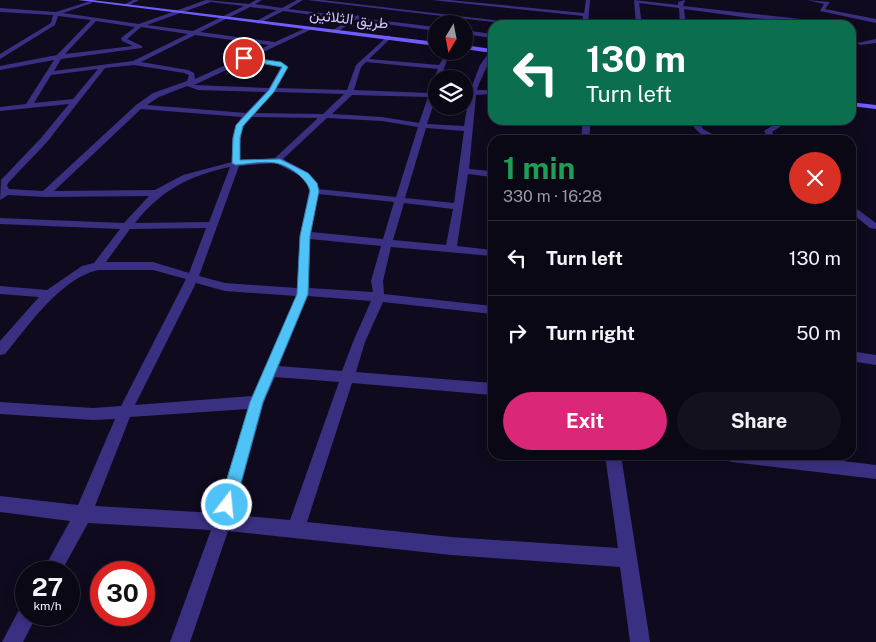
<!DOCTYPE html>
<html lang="en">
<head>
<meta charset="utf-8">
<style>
  body { margin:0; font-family:"Public Sans",Vazirmatn,sans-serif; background:#14111f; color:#f1f3f6; height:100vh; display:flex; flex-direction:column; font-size:19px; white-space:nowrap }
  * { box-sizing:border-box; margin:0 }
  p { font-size:16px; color:#9a9aa1 }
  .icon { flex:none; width:28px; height:28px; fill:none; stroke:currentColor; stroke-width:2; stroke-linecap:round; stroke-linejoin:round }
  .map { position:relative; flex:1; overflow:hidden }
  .drawer { position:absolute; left:488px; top:135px; width:368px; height:325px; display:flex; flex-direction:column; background:#0b0816; border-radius:15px; box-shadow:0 2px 12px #0003,0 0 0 1px #2b2935 }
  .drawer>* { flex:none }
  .guide { position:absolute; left:488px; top:20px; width:368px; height:105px; border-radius:15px; box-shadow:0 2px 12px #0003,0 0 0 1px #2b2935; background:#0b6e4f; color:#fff; overflow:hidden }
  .needle { width:32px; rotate:190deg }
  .buttons { position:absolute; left:428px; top:15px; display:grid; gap:10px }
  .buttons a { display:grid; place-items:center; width:45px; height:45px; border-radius:50%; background:#0b0816; box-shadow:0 2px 12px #0003,0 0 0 1px #2b2935; font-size:25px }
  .speed { position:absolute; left:15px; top:561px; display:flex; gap:10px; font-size:25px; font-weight:700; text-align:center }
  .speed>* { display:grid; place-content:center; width:65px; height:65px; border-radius:50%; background:#0b0816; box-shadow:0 2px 12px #0003,0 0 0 1px #2b2935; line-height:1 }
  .speed small { font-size:12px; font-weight:400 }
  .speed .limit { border:8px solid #d22; background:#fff; color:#111 }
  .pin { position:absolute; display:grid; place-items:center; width:42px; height:42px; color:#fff; margin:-21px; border:2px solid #fff; border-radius:50%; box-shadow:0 1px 5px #0007 }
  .me { position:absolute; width:55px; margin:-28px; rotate:16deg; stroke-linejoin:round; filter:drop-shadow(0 0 4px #0008) }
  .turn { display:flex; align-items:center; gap:18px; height:105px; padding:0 15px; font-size:22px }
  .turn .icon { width:65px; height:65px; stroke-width:2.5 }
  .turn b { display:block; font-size:35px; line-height:42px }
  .round { display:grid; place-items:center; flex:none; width:52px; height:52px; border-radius:26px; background:#14111f }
  .head { display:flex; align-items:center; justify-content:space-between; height:85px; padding:0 15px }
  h1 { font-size:30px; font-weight:700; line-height:38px; color:#1e9e55 }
  .action { display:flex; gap:10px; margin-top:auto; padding:10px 15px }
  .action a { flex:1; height:58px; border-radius:30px; background:#db2777; color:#fff; font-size:20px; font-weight:700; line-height:58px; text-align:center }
  .action a+a { background:#14111f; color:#f1f3f6 }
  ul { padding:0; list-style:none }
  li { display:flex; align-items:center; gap:15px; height:75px; padding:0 15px; border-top:1px solid #2b2935 }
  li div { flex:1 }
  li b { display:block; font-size:19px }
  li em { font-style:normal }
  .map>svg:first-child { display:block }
</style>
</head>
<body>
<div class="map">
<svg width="876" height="642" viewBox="0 0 876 642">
  <rect width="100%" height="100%" fill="#0f0a1d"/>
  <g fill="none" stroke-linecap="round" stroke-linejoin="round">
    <path fill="#3a3081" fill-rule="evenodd" d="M 133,0 L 139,0 L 128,6 L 123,5 Z
      M 206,0 L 249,4 L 256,0 L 262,0 L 255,4 L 282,8 L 297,0 L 303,0 L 288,9 L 354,17 L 358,15 L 360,18 L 436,27 L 436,31 L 356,20 L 335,33 L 333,30 L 350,20 L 283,11 L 258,24 L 256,21 L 277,10 L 250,7 L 200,32 L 275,42 L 308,27 L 312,27 L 312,29 L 253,57 L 281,62 L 287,66 L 276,88 L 347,90 L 356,65 L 389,35 L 391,38 L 369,59 L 439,65 L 448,51 L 455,51 L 447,60 L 442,74 L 439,76 L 436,74 L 438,69 L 366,62 L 361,67 L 354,90 L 429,93 L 433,81 L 436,79 L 436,97 L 427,124 L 464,126 L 469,95 L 464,95 L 464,91 L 470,91 L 480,65 L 490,51 L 492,50 C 492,59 480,79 477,90 L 492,90 L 492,94 L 476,95 L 469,169 L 492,171 L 492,177 L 468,174 L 457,246 L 492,250 L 492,256 L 391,247 L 383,281 L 384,294 L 492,306 L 492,314 L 383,302 L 365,342 L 356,372 L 492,383 L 492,395 L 352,383 L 307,522 L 451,537 L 618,548 L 605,455 L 621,455 L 650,642 L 630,642 L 620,567 L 451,555 L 228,531 L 190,642 L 170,642 L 211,530 L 88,523 L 61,572 L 42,572 L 70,521 L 0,512 L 0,496 L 78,505 L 115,419 L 93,420 L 0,414 L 0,402 L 93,408 L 121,406 L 186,279 L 153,270 L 98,270 C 60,279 29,325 5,354 L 0,355 L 0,341 L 39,297 L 0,294 L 0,286 L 47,290 L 82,266 L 94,263 L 120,229 L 0,224 L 0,218 L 124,223 L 149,196 L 45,197 L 8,195 L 0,200 L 1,180 L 41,138 L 69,104 L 0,111 L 0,107 L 26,104 L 54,60 L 0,70 L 0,66 L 57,55 L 91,20 L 58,16 L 55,25 L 0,59 L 0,54 L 51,23 L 53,15 L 0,12 L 0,8 L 56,12 L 90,1 L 92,3 L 63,13 L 139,24 ZM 211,2 L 244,6 L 193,31 L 147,25 ZM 96,21 L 135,27 L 121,38 L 122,41 L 133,46 L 65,54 ZM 141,27 L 188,34 L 133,61 L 54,71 L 61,59 L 142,48 L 142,46 L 127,39 ZM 195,35 L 269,45 L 195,79 L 194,73 L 188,70 L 141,62 ZM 248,60 L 281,67 L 269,88 L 194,85 ZM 134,65 L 184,73 L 189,75 L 187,81 L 153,93 L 136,105 L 43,191 L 9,189 L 7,186 L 8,183 L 47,142 L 105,68 ZM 98,69 L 73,99 L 34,103 L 51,75 ZM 187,86 L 198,90 L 266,92 L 246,113 L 147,105 L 159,97 ZM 274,92 L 344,94 L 323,114 L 255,113 ZM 352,95 L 428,97 L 419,123 L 382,117 L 332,114 ZM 141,109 L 242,117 C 230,130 232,145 232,162 L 183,175 L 155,190 L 54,191 ZM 250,117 L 318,118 L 275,158 L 240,161 C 240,144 239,130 250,117 ZM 327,118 L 382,121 L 418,127 L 396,197 L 318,189 C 314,172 296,167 283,159 ZM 426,128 L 464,131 L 454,203 L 405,198 ZM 276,163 L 302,177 L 308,184 L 309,191 L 300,235 L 297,288 L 225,283 L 199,276 L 239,166 ZM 230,167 L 209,222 L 135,223 C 160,191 190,175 230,167 ZM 318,194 L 394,202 L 383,239 L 311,232 ZM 404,203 L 453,209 L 446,245 L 393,240 ZM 206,228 L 189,273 L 153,262 L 106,262 L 130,229 ZM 310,239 L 381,246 L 371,281 L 373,292 L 309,288 ZM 196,283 L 225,291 L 296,296 L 252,396 L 135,405 ZM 308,296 L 371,301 L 353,342 L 342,371 L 279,366 ZM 275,377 L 339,382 L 290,520 L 233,515 L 264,402 ZM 248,409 L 216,513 L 95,506 L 130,417 Z
      M 307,0 L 322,0 L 536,25 L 518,25 Z
      M 432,0 L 449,0 L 584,13 L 586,0 L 590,0 L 588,25 L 582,25 L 583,16 Z
      M 634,0 L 678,5 L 678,2 L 685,0 L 683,6 L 810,20 L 807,22 L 750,18 L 684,9 L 686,25 L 680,25 L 679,8 L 639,3 L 642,25 L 636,25 Z
      M 807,0 L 830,2 L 825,9 L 876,19 L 876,23 L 820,11 L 824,4 Z
      M 464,30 L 492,34 L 492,38 L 464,34 Z
      M 876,39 L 876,43 L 860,45 L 857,43 Z
      M 583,120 L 591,120 L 589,140 L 581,140 Z
      M 689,120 L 697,120 L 703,129 L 723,140 C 706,140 698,134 689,120 Z
      M 777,120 L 785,120 L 786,123 L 772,132 L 777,140 L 769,140 L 764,131 L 778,122 Z
      M 850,204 L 876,223 L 876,229 L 870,228 L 850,212 Z
      M 850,351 L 876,355 L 876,365 L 850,361 Z
      M 724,455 L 793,455 L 876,465 L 876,479 L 732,462 L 726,460 Z
      M 26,606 L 26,615 L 37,615 L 23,642 L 2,642 L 20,608 Z"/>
    <path fill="#6f5dff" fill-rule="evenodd" d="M 78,0 L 92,0 L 436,42 L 436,46 Z
      M 464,45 L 492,49 L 492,53 L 464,49 Z
      M 850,102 L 876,105 L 876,109 L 850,106 Z"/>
  </g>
  <path fill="#4fc3f7" stroke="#337fa1" d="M 244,57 L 281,62 L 288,67 L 274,92 L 243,126 L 240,138 L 240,160 L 280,159 L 308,173 L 317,183 L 319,191 L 310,236 L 308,294 L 263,402 L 235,505 L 232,510 L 227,512 L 221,510 L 219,505 L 250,402 L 297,294 L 300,236 L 310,191 C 307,178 288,165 275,163 C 263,161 248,164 236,165 L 232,163 L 233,138 L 236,125 L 269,90 L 282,67 L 242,60 Z"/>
  <g text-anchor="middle" stroke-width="5" stroke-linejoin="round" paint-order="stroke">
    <g font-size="15" fill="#d1c6ff" stroke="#0f0a1d">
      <text transform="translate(349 19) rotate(7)" y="5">طريق الثلاثين</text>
    </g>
  </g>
</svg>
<div class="buttons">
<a><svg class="needle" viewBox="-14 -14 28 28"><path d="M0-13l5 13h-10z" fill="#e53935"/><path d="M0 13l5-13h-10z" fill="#9a9aa1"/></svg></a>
<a><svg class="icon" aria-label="layers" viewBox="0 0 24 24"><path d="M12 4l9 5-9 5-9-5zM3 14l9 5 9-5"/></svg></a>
</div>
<div class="speed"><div>27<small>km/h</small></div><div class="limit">30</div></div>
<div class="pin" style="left:244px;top:58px;background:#d93025"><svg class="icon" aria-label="arrive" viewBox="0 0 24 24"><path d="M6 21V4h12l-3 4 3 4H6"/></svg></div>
<svg class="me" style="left:227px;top:505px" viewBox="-20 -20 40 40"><circle r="17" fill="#4fc3f7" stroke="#fff" stroke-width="3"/><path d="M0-11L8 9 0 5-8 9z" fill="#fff"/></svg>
<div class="guide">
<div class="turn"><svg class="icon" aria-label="left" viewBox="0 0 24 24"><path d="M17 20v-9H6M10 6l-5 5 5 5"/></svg><div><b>130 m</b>Turn left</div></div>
</div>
<section class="drawer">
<div class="head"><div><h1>1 min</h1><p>330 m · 16:28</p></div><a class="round" style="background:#d93025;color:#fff"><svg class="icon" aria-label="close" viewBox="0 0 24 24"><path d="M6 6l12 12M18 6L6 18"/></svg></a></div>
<ul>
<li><svg class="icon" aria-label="left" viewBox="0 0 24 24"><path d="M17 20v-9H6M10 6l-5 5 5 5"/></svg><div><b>Turn left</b></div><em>130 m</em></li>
<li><svg class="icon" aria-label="right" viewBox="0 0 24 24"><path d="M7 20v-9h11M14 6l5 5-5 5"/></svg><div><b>Turn right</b></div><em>50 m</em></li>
</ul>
<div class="action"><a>Exit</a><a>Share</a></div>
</section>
</div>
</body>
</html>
